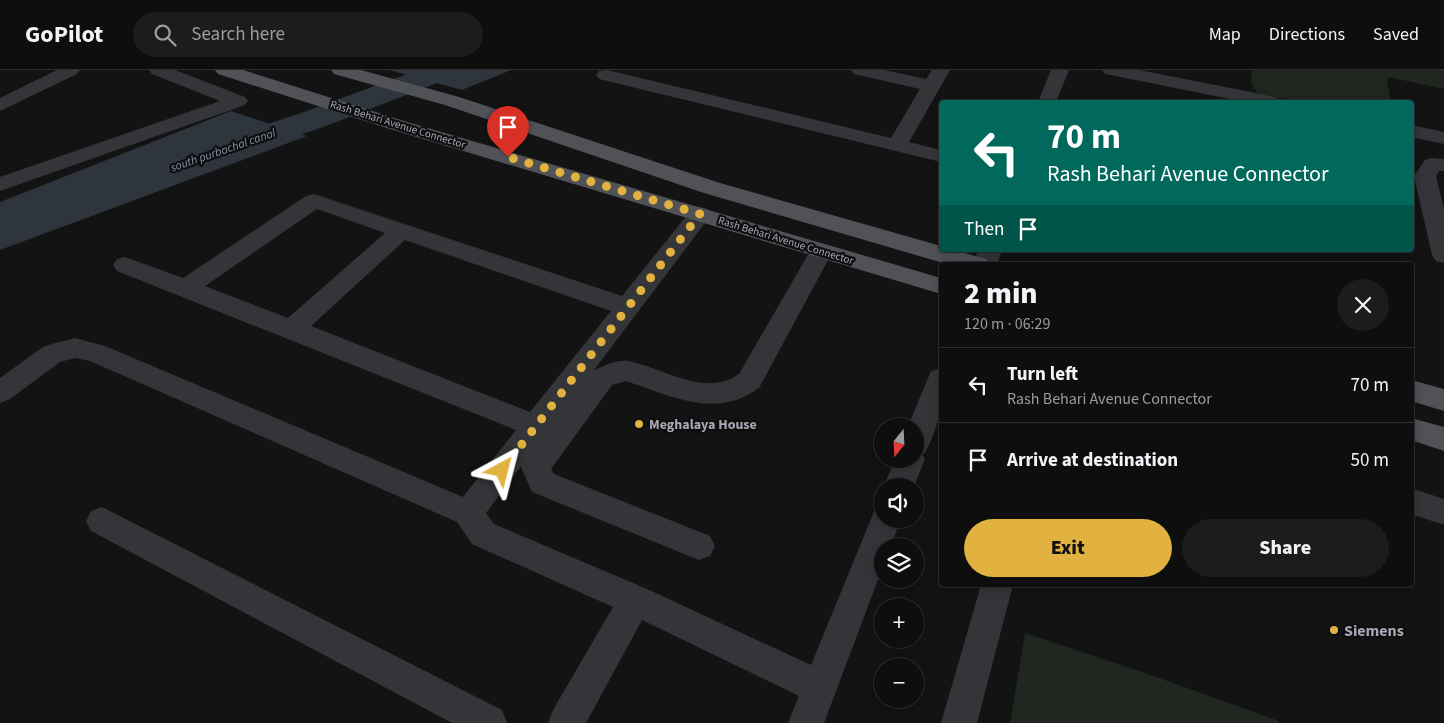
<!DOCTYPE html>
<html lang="en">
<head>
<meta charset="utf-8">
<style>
  body { margin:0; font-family:"Source Sans 3",sans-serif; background:#1c1c1d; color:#f1f3f6; height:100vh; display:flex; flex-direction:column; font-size:19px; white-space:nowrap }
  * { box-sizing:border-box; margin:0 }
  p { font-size:16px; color:#9b9c9e }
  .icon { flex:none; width:28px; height:28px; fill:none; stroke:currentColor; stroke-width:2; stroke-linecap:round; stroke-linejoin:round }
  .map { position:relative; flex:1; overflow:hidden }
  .drawer { position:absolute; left:939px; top:192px; width:475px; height:325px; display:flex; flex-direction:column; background:#0e0e0f; border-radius:5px; box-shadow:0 2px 12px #0003,0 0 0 1px #2e2e2f }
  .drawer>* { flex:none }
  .top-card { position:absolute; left:939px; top:30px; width:475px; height:152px; border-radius:5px; box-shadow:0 2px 12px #0003,0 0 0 1px #2e2e2f; background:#00695c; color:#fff; overflow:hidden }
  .needle { width:32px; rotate:198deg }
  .buttons { position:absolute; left:874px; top:348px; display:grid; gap:10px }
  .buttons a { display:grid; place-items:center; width:50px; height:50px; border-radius:50%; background:#0e0e0f; box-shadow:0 2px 12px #0003,0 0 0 1px #2e2e2f; font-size:25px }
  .pin { position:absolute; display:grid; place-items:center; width:42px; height:42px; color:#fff; margin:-51px -21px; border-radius:50% 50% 50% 0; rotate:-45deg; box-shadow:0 0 5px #0007 }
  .pin .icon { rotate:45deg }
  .me { position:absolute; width:55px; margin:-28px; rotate:38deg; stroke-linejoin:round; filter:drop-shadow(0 0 4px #0008) }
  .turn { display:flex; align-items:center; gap:18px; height:105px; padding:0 25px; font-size:22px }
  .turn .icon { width:65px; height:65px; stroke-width:2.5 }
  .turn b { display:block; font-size:35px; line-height:42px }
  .then { display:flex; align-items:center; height:48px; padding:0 25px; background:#0003; gap:10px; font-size:19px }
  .round { display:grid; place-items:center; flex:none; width:52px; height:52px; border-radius:26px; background:#1c1c1d }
  .head { display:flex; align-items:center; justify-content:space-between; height:85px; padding:0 25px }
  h1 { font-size:30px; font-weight:800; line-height:38px }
  .cta { display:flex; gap:10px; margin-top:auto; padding:10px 25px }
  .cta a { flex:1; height:58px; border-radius:30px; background:#e1b23f; color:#111; font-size:20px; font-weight:800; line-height:58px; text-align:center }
  .cta a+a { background:#1c1c1d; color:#f1f3f6 }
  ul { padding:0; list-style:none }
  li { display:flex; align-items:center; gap:15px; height:75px; padding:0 25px; border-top:1px solid #2e2e2f }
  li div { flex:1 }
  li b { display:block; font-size:19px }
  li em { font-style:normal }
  header { display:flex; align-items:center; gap:30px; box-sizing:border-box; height:70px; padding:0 25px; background:#0e0e0f; border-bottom:1px solid #2e2e2f }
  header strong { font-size:24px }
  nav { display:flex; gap:28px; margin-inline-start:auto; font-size:18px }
  .search { width:350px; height:45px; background:#1c1c1d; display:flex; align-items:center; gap:12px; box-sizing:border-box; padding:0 18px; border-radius:28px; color:#9b9c9e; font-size:19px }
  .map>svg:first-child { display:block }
</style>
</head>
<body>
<header>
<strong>GoPilot</strong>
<div class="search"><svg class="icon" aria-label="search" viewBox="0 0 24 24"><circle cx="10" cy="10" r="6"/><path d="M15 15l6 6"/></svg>Search here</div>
<nav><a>Map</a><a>Directions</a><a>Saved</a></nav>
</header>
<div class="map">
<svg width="1444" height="653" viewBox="0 0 1444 653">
  <rect width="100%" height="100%" fill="#131314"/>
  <path fill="#202721" d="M 1252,0 L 1444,0 L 1444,19 L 1389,7 L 1387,11 L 1391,32 L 1307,32 L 1258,24 L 1251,12 Z
    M 1025,563 L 1148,604 L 1279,651 L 1279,653 L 1010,653 Z"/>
  <path fill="#2e353c" d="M 389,0 L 511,0 L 462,20 Z
    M 231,41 L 307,66 L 0,180 L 0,132 Z"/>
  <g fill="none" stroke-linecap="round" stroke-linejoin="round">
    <path fill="#2e353c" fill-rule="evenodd" d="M 418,0 L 460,0 L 455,6 L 326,56 L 240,85 L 228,88 L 216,85 L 212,78 L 216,71 L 304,42 Z"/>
    <path fill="#343539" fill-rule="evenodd" d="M 57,0 L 80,0 L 77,4 L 0,41 L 0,28 Z
      M 149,0 L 175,0 L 245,27 L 248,31 L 245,35 L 0,121 L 0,107 L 220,31 L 152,4 Z
      M 607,0 L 891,68 L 920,19 L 854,4 L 851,0 L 884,0 L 926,9 L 932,0 L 950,0 L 909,72 L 941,80 L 941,92 L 599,9 L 596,5 L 599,1 Z
      M 1051,0 L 1069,0 L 1056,32 L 1038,32 Z
      M 1102,0 L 1139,0 L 1271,26 L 1278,28 L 1281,32 L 1245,32 L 1111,5 L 1105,4 Z
      M 1411,55 L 1444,62 L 1444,74 L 1411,67 Z
      M 1432,88 L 1444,89 L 1444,101 L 1439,101 L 1436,106 L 1444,139 L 1444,193 L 1436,191 L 1432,185 L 1414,106 L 1425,90 Z
      M 314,124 L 622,226 L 692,139 L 700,137 L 708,139 L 711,144 L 708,149 L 594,300 C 604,296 617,289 628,291 C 664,298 705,328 739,304 L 813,176 L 821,173 L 829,176 L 833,181 L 759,318 C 716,350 671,326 626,311 L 612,315 L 551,399 L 554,404 L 710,466 L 715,476 L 710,486 L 699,490 L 532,422 L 521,397 L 522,395 L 486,443 L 494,454 L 647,519 L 811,595 L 871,449 L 875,439 L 882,437 L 882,449 L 901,449 L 891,476 L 882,476 L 882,499 L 824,653 L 788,653 L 799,626 L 642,550 L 586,653 L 548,653 L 553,640 L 613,537 L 472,474 L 457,452 L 90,291 L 75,288 L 60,292 L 10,329 L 0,333 L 0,308 L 43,277 L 52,274 L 75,268 L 105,276 L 463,427 L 516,360 L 117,201 L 113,195 L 117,189 L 125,187 L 183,208 L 306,126 ZM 317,139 L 385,163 L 288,248 L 205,216 ZM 405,170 L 611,241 L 530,342 L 311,256 Z
      M 978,180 L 1002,180 L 997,195 L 973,195 Z
      M 941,298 C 943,332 941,352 925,383 L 922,384 L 925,389 L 914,416 L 884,416 L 895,389 L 915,389 L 915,356 L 908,356 L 931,301 Z
      M 1411,418 L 1444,429 L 1444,455 L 1411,444 Z
      M 102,437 L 502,640 L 507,653 L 452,653 L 91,461 L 86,451 L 91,441 Z
      M 981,515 L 1013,515 L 977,653 L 941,653 Z"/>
    <path fill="#515258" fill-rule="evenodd" d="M 215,0 L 243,0 L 404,51 L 941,208 L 941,224 L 390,59 L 218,4 Z
      M 331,0 L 361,0 L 459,27 L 720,113 L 941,176 L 941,180 L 954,180 L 986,189 L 990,195 L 950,195 L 704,123 L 445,35 L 334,4 Z
      M 1411,310 L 1444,319 L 1444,341 L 1411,331 Z
      M 1411,348 L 1444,357 L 1444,381 L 1411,370 Z"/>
  </g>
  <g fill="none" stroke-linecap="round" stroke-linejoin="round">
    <path stroke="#e1b23f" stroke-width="9" stroke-dasharray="0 16.2" d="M 502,400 L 700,144 L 508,87"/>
  </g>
  <g fill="#e1b23f" stroke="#0e0e0f" stroke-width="2">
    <circle cx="639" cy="354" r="5"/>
    <circle cx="1334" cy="560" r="5"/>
  </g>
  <g text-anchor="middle" stroke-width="4.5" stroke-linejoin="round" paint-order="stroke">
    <g font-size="11" fill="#a6a9b4" stroke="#0e0e0f">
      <text transform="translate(398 54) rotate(17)" y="4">Rash Behari Avenue Connector</text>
      <text transform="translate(786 170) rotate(17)" y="4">Rash Behari Avenue Connector</text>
    </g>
    <g font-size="12" font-style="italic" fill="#8095ac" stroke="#0e0e0f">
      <text transform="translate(223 80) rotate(-19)" y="4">south purbachal canal</text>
    </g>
    <g font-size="14" font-weight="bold" fill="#a6a9b4" stroke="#0e0e0f" text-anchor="start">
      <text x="649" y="359">Meghalaya House</text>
    </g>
    <g font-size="16" font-weight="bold" fill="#a6a9b4" stroke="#0e0e0f" text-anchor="start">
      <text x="1344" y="566">Siemens</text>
    </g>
  </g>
</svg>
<div class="buttons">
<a><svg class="needle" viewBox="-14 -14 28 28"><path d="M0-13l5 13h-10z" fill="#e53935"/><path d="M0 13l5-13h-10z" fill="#9b9c9e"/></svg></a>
<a><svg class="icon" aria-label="sound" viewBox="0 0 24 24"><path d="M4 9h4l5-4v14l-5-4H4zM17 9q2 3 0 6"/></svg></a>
<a><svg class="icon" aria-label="layers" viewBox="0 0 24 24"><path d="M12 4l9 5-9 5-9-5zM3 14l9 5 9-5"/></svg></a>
<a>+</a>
<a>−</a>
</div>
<div class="pin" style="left:508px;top:87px;background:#d93025"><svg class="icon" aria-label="arrive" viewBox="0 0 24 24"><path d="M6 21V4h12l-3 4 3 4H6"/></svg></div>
<svg class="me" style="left:502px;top:400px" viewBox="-20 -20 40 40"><path d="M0-17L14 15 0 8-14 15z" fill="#e1b23f" stroke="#fff" stroke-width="4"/></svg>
<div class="top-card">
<div class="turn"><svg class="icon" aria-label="left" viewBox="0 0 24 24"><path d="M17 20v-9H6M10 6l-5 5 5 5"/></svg><div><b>70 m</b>Rash Behari Avenue Connector</div></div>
<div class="then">Then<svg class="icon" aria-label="arrive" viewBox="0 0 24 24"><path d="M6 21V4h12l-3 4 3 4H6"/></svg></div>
</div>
<section class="drawer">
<div class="head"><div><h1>2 min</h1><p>120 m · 06:29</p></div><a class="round"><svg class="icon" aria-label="close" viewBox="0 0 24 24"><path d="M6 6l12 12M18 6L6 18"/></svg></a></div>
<ul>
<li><svg class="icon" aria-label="left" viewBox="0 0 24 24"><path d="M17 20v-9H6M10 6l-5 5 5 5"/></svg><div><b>Turn left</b><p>Rash Behari Avenue Connector</p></div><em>70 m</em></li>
<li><svg class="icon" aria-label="arrive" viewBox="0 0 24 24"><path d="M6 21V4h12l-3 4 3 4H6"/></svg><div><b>Arrive at destination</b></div><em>50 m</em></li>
</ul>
<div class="cta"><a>Exit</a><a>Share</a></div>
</section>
</div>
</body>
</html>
